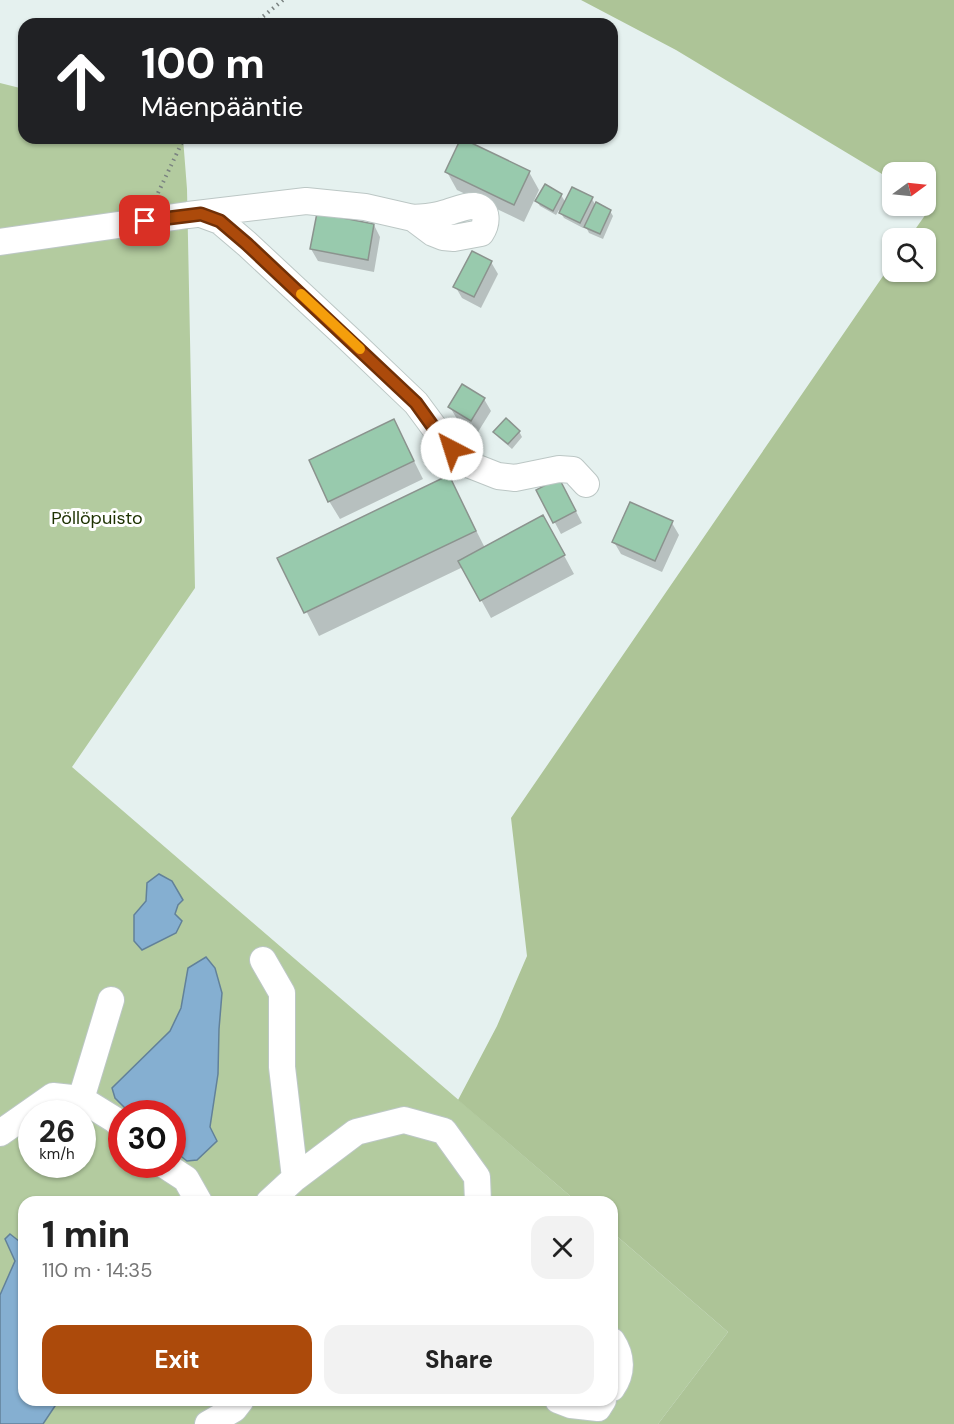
<!DOCTYPE html>
<html lang="en">
<head>
<meta charset="utf-8">
<style>
  body { margin:0; font-family:"DM Sans",sans-serif; background:#f2f2f2; color:#222; height:100vh; display:flex; flex-direction:column; font-size:22px; white-space:nowrap }
  * { box-sizing:border-box; margin:0 }
  p { font-size:20px; color:#767676 }
  .icon { flex:none; width:33px; height:33px; fill:none; stroke:currentColor; stroke-width:2; stroke-linecap:round; stroke-linejoin:round }
  .map { position:relative; flex:1; overflow:hidden }
  .side { position:absolute; left:18px; top:1196px; width:600px; height:210px; display:flex; flex-direction:column; background:#fff; border-radius:18px; box-shadow:0 2px 4px #0004 }
  .side>* { flex:none }
  .banner { position:absolute; left:18px; top:18px; width:600px; height:126px; border-radius:18px; box-shadow:0 2px 4px #0004; background:#202124; color:#fff; overflow:hidden }
  .needle { width:39px; rotate:75deg }
  .controls { position:absolute; left:882px; top:162px; display:grid; gap:12px }
  .controls a { display:grid; place-items:center; width:54px; height:54px; border-radius:12px; background:#fff; box-shadow:0 2px 4px #0004; font-size:30px }
  .speed { position:absolute; left:18px; top:1100px; display:flex; gap:12px; font-size:30px; font-weight:700; text-align:center }
  .speed>* { display:grid; place-content:center; width:78px; height:78px; border-radius:50%; background:#fff; box-shadow:0 2px 4px #0004; line-height:1 }
  .speed small { font-size:15px; font-weight:400 }
  .speed .limit { border:9px solid #d22; background:#fff; color:#111 }
  .pin { position:absolute; display:grid; place-items:center; width:51px; height:51px; color:#fff; margin:-26px; border-radius:12px; box-shadow:0 3px 9px #0006 }
  .me { position:absolute; width:66px; margin:-33px; rotate:320deg; stroke-linejoin:round; filter:drop-shadow(0 0 4px #0008) }
  .turn { display:flex; align-items:center; gap:21px; height:126px; padding:0 24px; font-size:27px }
  .turn .icon { width:78px; height:78px; stroke-width:2.5 }
  .turn b { display:block; font-size:42px; line-height:51px }
  .round { display:grid; place-items:center; flex:none; width:63px; height:63px; border-radius:18px; background:#f2f2f2 }
  .overview { display:flex; align-items:center; justify-content:space-between; height:102px; padding:0 24px }
  h1 { font-size:36px; font-weight:800; line-height:45px }
  .button { display:flex; gap:12px; margin-top:auto; padding:12px 24px }
  .button a { flex:1; height:69px; border-radius:18px; background:#ac4a0b; color:#fff; font-size:24px; font-weight:800; line-height:69px; text-align:center }
  .button a+a { background:#f2f2f2; color:#222 }
  .map>svg:first-child { display:block }
</style>
</head>
<body>
<div class="map">
<svg width="954" height="1424" viewBox="0 0 954 1424">
  <rect width="100%" height="100%" fill="#e5f1ef"/>
  <path fill="#b3cb9f" fill-rule="evenodd" d="M 0,83 L 24,89 L 24,138 L 183,138 L 187,189 L 195,588 L 72,767 L 576,1201 L 24,1202 L 24,1400 L 612,1400 L 612,1232 L 728,1332 L 658,1424 L 0,1424 ZM 32,1113 L 82,1113 L 82,1164 L 32,1164 ZM 122,1113 L 172,1113 L 172,1164 L 122,1164 Z"/>
  <path fill="#adc497" d="M 581,0 L 954,0 L 954,1424 L 658,1424 L 728,1332 L 612,1232 L 612,1202 L 576,1201 L 458,1100 L 497,1026 L 527,956 L 511,818 L 892,263 L 892,272 L 926,272 L 926,238 L 909,238 L 933,204 L 926,200 L 926,172 L 892,172 L 892,180 L 676,50 Z"/>
  <path fill="#85afd1" stroke="#628199" stroke-width="1.5" d="M 159,874 L 172,881 L 183,900 L 178,905 L 175,914 L 182,921 L 176,933 L 142,950 L 134,941 L 134,915 L 146,901 L 147,883 Z
    M 206,957 L 215,968 L 222,993 L 219,1029 L 218,1074 L 210,1127 L 217,1141 L 197,1160 L 187,1161 L 173,1150 L 172,1113 L 130,1113 L 115,1098 L 112,1088 L 170,1031 L 181,1008 L 188,968 Z
    M 10,1234 L 24,1245 L 24,1400 L 69,1400 L 57,1403 L 43,1424 L 0,1424 L 0,1295 L 15,1261 L 5,1239 Z"/>
  <path fill="#0003" d="M 447,172 L 529,172 L 539,190 L 524,222 L 457,190 Z
    M 561,195 L 566,203 L 592,199 L 596,206 L 610,211 L 613,216 L 603,239 L 589,233 L 585,225 L 583,228 L 564,218 L 559,210 L 556,215 L 540,206 L 536,200 Z
    M 374,225 L 380,237 L 374,272 L 318,261 L 311,249 Z
    M 491,262 L 498,274 L 481,308 L 462,298 L 455,286 Z
    M 484,399 L 491,411 L 478,432 L 457,419 L 450,407 Z
    M 394,421 L 423,479 L 340,519 L 329,501 Z
    M 519,431 L 522,437 L 512,449 L 498,437 L 495,432 Z
    M 449,477 L 485,548 L 553,535 L 574,574 L 491,618 L 463,567 L 319,636 L 279,558 Z
    M 538,491 L 566,492 L 582,523 L 561,534 Z
    M 672,523 L 679,535 L 662,572 L 621,554 L 614,542 Z"/>
  <path fill="#98caad" stroke="#8b938e" stroke-width="1.5" d="M 461,138 L 530,171 L 514,205 L 445,172 Z
    M 545,184 L 562,194 L 553,211 L 535,201 Z
    M 572,187 L 593,197 L 580,223 L 559,213 Z
    M 596,202 L 611,210 L 600,234 L 584,227 Z
    M 317,213 L 374,224 L 368,260 L 310,249 Z
    M 472,251 L 492,261 L 474,297 L 453,287 Z
    M 462,384 L 485,398 L 471,421 L 448,407 Z
    M 506,418 L 520,431 L 508,444 L 493,432 Z
    M 394,419 L 414,461 L 328,502 L 309,460 Z
    M 449,475 L 476,531 L 304,613 L 277,558 Z
    M 559,478 L 576,511 L 553,523 L 536,490 Z
    M 630,502 L 673,521 L 655,561 L 612,542 Z
    M 543,515 L 565,555 L 480,601 L 458,561 Z"/>
  <g fill="none" stroke-linecap="round" stroke-linejoin="round">
    <defs>
      <path id="street" d="M 201,214 L 220,221 L 247,244 L 349,339 L 416,403 L 439,434 L 465,463 L 498,476 L 515,478 L 559,469 L 573,470 L 586,484
        M 0,242 L 188,215 L 306,201 L 365,207 L 413,218 L 433,233 L 443,237 L 454,238 L 481,233 C 487,224 489,208 475,206 C 464,205 452,212 442,214 C 433,217 423,217 413,218
        M 263,960 L 282,993 L 282,1067 L 295,1178
        M 81,1099 L 111,1000
        M 0,1133 L 53,1096 L 81,1099 L 115,1120 L 122,1127
        M 163,1164 L 186,1179 L 199,1202
        M 269,1202 L 295,1178 L 356,1132 L 404,1120 L 444,1131 L 477,1177 L 478,1202
        M 612,1341 C 622,1356 623,1373 612,1388
        M 558,1400 L 571,1405 L 598,1408 L 603,1400
        M 208,1424 L 234,1409 L 241,1400"/>
    </defs>
    <use href="#street" stroke="#bcc7c5" stroke-width="28"/>
    <path stroke="#7a8281" stroke-width="4" stroke-dasharray="1.5 4.5" stroke-linecap="butt" d="M 254,24 L 283,0
      M 158,193 L 184,138"/>
    <use href="#street" stroke="#fff" stroke-width="26"/>
  </g>
  <g fill="none" stroke-linecap="round" stroke-linejoin="round">
    <defs>
      <path id="route" d="M 145,221 L 201,214 L 220,221 L 247,244 L 416,403 L 439,435 L 452,449"/>
    </defs>
    <use href="#route" stroke="#703007" stroke-width="15"/>
    <use href="#route" stroke="#ac4a0b" stroke-width="10"/>
    <path stroke="#f59e0b" stroke-width="10" d="M 301,294 L 360,349"/>
  </g>
  <g text-anchor="middle" stroke-width="6" stroke-linejoin="round" paint-order="stroke">
    <g font-size="18" fill="#1d3200" stroke="#fff">
      <text x="97" y="524">Pöllöpuisto</text>
    </g>
  </g>
</svg>
<div class="controls">
<a><svg class="needle" viewBox="-14 -14 28 28"><path d="M0-13l5 13h-10z" fill="#e53935"/><path d="M0 13l5-13h-10z" fill="#767676"/></svg></a>
<a><svg class="icon" aria-label="search" viewBox="0 0 24 24"><circle cx="10" cy="10" r="6"/><path d="M15 15l6 6"/></svg></a>
</div>
<div class="speed"><div>26<small>km/h</small></div><div class="limit">30</div></div>
<div class="pin" style="left:145px;top:221px;background:#d93025"><svg class="icon" aria-label="arrive" viewBox="0 0 24 24"><path d="M6 21V4h12l-3 4 3 4H6"/></svg></div>
<svg class="me" style="left:452px;top:449px" viewBox="-20 -20 40 40"><circle r="19" fill="#fff"/><path d="M0-13L10 11 0 6-10 11z" fill="#ac4a0b"/></svg>
<div class="banner">
<div class="turn"><svg class="icon" aria-label="ahead" viewBox="0 0 24 24"><path d="M12 20V5M6 11l6-6 6 6"/></svg><div><b>100 m</b>Mäenpääntie</div></div>
</div>
<section class="side">
<div class="overview"><div><h1>1 min</h1><p>110 m · 14:35</p></div><a class="round"><svg class="icon" aria-label="close" viewBox="0 0 24 24"><path d="M6 6l12 12M18 6L6 18"/></svg></a></div>
<div class="button"><a>Exit</a><a>Share</a></div>
</section>
</div>
</body>
</html>
